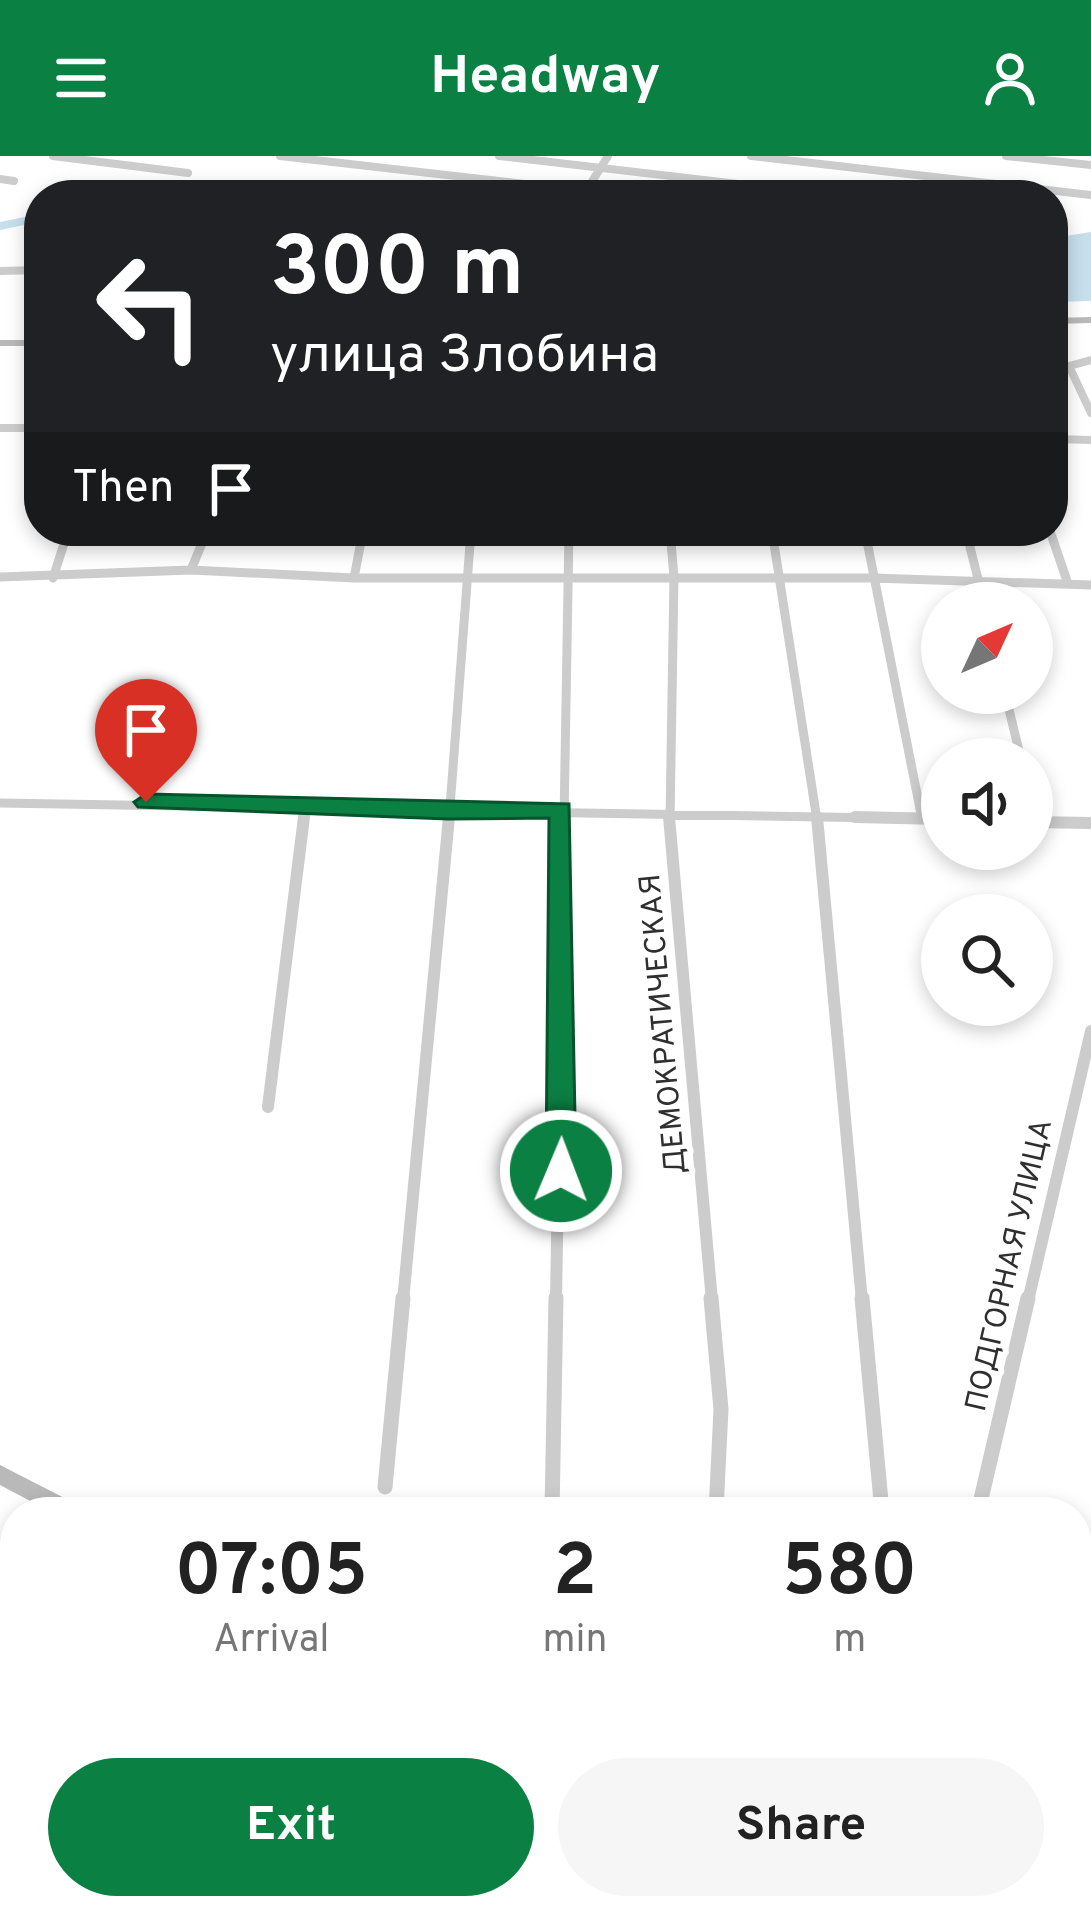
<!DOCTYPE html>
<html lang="en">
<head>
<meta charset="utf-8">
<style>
  body { margin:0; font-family:Overpass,sans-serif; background:#f6f6f6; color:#222; height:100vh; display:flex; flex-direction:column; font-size:45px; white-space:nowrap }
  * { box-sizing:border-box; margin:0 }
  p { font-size:39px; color:#767676 }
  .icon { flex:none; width:66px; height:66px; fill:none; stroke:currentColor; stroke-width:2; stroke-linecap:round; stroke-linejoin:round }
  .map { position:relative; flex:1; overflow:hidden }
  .drawer { position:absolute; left:0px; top:1341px; width:1092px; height:423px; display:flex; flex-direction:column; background:#fff; border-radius:48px 48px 0 0; box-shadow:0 6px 18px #0003 }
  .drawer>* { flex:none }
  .banner { position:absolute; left:24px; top:24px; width:1044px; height:366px; border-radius:48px; box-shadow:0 6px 18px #0003; background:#202124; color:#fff; overflow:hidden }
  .needle { width:78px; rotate:46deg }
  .fabs { position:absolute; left:921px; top:426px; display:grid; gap:24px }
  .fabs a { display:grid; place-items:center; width:132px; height:132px; border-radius:50%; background:#fff; box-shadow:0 6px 18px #0003; font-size:60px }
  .pin { position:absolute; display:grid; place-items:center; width:102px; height:102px; color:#fff; margin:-123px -51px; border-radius:50% 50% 50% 0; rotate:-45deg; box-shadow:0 0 12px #0007 }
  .pin .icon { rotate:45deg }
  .me { position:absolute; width:132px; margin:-66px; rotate:1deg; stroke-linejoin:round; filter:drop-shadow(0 0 9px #0008) }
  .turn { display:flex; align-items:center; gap:42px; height:252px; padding:0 48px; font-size:54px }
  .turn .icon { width:156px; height:156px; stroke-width:2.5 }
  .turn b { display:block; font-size:84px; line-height:102px }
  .then { display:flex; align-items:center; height:114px; padding:0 48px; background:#0003; gap:24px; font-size:45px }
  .eta { display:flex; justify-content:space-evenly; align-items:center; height:204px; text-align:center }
  .eta b { font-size:72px; font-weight:700; line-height:84px }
  .action { display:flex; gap:24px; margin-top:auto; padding:24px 48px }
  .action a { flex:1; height:138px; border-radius:72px; background:#0b8043; color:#fff; font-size:48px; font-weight:700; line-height:138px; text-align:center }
  .action a+a { background:#f6f6f6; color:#222 }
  header { display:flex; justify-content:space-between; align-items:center; height:156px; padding:0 48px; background:#0b8043; color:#fff; font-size:54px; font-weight:700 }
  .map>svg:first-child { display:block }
</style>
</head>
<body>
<header><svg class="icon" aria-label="menu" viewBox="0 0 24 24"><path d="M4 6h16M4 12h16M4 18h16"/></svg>Headway<svg class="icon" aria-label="person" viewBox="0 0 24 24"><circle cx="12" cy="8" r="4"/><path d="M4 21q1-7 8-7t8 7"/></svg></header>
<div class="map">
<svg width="1091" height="1763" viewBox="0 0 1091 1763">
  <rect width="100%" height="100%" fill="#fff"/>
  <path fill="#e5ecdc" d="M 648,1749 L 785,1749 L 812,1763 L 675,1763 Z"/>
  <path fill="#c7dfed" d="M 1091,76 L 1091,145 L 1053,146 L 1053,82 Z"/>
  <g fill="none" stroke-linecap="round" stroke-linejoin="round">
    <path fill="#c7dfed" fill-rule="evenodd" d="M 39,58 L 39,66 L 0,74 L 0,66 Z"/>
    <path stroke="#ccc" stroke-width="8" d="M 53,0 L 188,17
      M 280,0 L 586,35 L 608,0
      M 499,0 L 832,39
      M 751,0 L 1091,39
      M 1006,0 L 1091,9
      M 0,23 L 14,25
      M 0,115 L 39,114
      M 1091,204 L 1069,210 L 1091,257
      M 0,272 L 39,272
      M 1053,283 L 1091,284"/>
    <path stroke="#ccc" stroke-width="9" d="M 772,375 L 817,664
      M 865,375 L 922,663
      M 966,375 L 984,447
      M 1050,375 L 1068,428
      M 191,414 L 207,375
      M 0,421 L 191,414 L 354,422 L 872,422 L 1091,429
      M 53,422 L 68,375
      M 354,422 L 363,375
      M 1005,537 L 1021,603
      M 0,647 L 942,663
      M 304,664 L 306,649
      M 449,664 L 471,375
      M 564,664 L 569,375
      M 670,664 L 674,421 L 670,375"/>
    <path stroke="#ccc" stroke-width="12" d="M 669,661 L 712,1145
      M 817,661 L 862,1145
      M 855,661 L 942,663
      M 1032,666 L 1091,667
      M 268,951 L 304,661
      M 403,1145 L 449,661
      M 556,1145 L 564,661
      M 1028,1145 L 1091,875"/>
    <path stroke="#ccc" stroke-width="15" d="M 711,1142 L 721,1253 L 716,1356
      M 862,1142 L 882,1356
      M 385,1331 L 403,1142
      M 552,1356 L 556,1142
      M 978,1356 L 1028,1142
      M 883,1763 L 886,1749"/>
    <path fill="#b9b9b9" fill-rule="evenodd" d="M 1091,161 L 1091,167 L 1053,168 L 1053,162 Z
      M 0,184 L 39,184 L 39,190 L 0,190 Z
      M 0,1309 L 78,1349 L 81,1356 L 51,1356 L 0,1329 Z
      M 810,1749 L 847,1749 L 858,1754 L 861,1763 C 843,1763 818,1763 810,1749 Z"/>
  </g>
  <path fill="#0b8043" stroke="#07532c" stroke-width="3" d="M 146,638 L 569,648 L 576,1015 L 571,1023 L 551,1023 L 546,1015 L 549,662 L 448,663 L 138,651 L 134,646 Z"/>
  <g text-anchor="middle" stroke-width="12" stroke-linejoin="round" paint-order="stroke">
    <g font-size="30" fill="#2f2f2f" stroke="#fff">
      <text transform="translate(662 868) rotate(-95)" y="10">ДЕМОКРАТИЧЕСКАЯ</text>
      <text transform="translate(1008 1109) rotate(-77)" y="10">ПОДГОРНАЯ УЛИЦА</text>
    </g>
  </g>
</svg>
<div class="fabs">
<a><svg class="needle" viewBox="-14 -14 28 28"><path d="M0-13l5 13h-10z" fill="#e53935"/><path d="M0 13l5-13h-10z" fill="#767676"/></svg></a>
<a><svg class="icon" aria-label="sound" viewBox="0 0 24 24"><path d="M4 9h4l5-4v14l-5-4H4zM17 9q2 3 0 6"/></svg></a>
<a><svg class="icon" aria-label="search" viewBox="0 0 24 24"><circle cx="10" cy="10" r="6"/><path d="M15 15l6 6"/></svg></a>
</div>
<div class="pin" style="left:146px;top:646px;background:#d93025"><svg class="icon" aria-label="arrive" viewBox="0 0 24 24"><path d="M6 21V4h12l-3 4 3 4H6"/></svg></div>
<svg class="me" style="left:561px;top:1015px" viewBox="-20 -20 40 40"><circle r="17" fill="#0b8043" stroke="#fff" stroke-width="3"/><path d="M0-11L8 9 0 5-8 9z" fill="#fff"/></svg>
<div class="banner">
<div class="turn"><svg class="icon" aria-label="left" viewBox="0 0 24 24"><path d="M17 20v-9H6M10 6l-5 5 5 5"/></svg><div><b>300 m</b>улица Злобина</div></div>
<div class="then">Then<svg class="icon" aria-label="arrive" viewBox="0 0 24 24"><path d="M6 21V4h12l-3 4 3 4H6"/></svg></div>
</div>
<section class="drawer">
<div class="eta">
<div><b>07:05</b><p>Arrival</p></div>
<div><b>2</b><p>min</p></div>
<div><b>580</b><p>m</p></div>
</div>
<div class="action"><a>Exit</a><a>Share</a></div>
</section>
</div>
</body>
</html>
